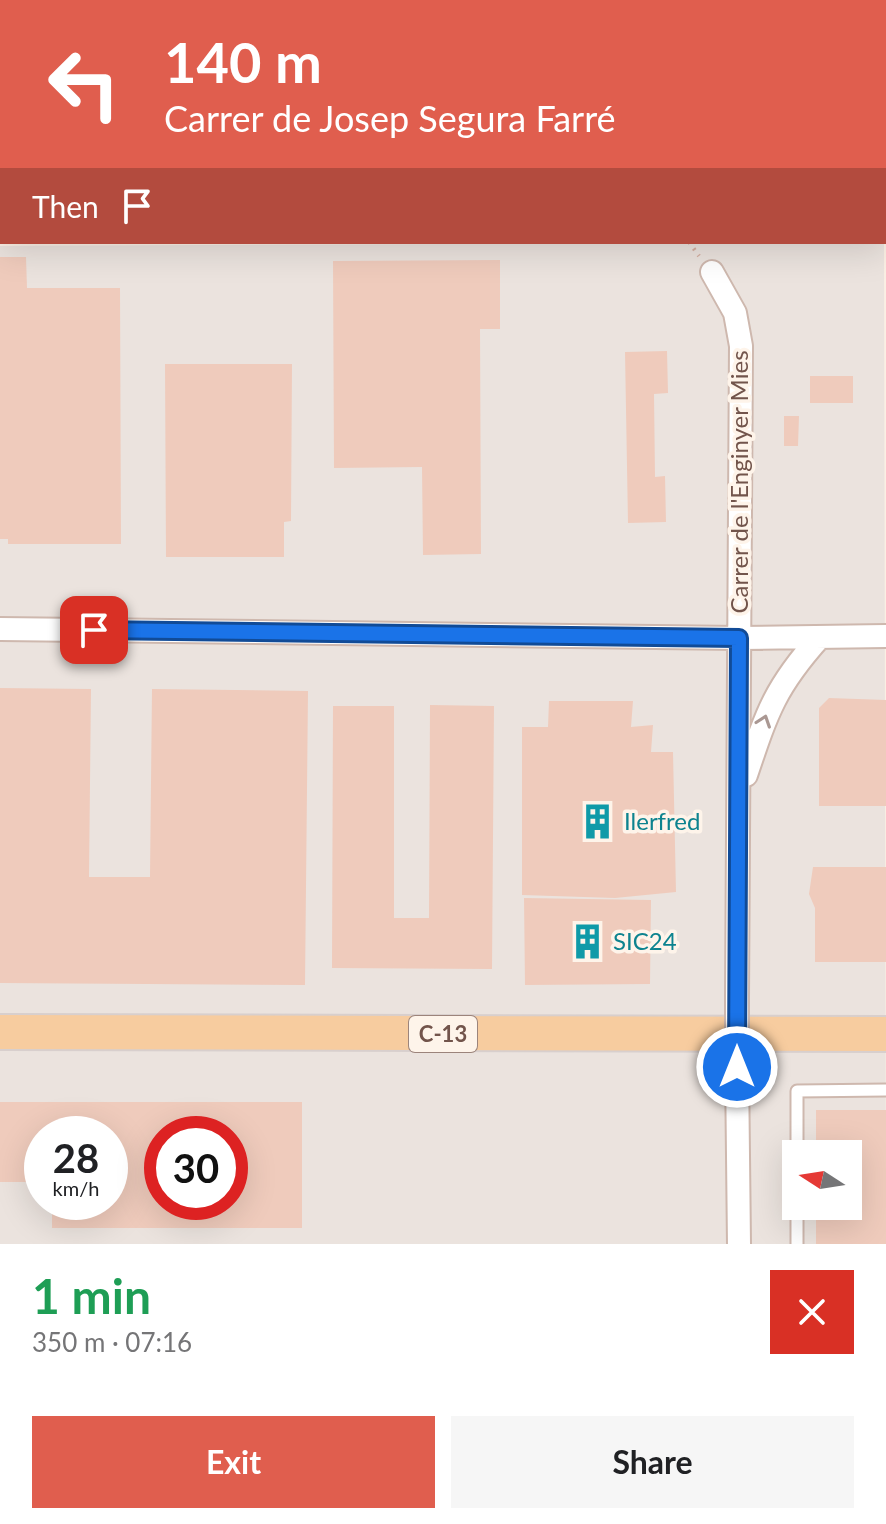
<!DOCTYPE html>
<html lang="en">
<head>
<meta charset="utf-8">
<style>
  body { margin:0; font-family:Lato,sans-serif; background:#f6f6f6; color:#202124; height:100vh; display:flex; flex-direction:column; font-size:30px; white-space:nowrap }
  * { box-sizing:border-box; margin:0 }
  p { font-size:26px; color:#757577 }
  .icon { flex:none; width:44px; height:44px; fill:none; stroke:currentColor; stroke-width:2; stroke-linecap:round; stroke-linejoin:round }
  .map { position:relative; height:1244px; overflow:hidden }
  .sheet { display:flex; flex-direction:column; background:#fff; flex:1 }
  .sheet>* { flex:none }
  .guide { position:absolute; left:0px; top:0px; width:886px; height:244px; box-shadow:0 8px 32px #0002; background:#e05e4e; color:#fff; overflow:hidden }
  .needle { width:52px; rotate:282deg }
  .controls { position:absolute; left:782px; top:1140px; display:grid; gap:16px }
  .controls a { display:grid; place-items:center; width:80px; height:80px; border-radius:0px; background:#fff; box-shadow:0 8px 32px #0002; font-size:40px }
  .speed { position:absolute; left:24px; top:1116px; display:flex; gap:16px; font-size:40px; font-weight:700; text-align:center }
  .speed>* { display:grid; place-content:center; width:104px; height:104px; border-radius:50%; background:#fff; box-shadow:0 8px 32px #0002; line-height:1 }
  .speed small { font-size:20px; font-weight:400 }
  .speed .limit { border:12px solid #d22; background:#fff; color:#111 }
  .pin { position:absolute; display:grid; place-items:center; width:68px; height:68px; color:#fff; margin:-34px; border-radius:16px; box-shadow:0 4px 12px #0006 }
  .me { position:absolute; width:88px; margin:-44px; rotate:0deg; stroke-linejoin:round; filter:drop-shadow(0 0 6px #0008) }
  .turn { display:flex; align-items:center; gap:28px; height:168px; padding:0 32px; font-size:36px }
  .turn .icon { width:104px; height:104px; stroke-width:2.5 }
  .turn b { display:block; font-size:56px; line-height:68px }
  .then { display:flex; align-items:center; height:76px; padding:0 32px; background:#0003; gap:16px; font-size:30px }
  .round { display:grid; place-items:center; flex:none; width:84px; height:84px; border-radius:0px; background:#f6f6f6 }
  .overview { display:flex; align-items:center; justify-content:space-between; height:136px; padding:0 32px }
  h1 { font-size:48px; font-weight:700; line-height:60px; color:#1e9e55 }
  .action { display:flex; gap:16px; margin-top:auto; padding:16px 32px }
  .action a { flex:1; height:92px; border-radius:0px; background:#e05e4e; color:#fff; font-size:32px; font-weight:700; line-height:92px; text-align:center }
  .action a+a { background:#f6f6f6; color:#202124 }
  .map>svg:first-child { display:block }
</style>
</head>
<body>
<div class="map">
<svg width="886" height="1244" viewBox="0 0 886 1244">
  <rect width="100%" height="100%" fill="#fbefe4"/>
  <path fill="#ebe3de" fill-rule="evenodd" d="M 884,237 L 886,1244 L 0,1244 L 0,246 L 884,242 ZM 42,1134 L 110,1134 L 110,1202 L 42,1202 ZM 162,1134 L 230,1134 L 230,1202 L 162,1202 ZM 796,1154 L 848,1154 L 848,1206 L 796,1206 Z"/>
  <path fill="#efcbbc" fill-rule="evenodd" d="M 0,257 L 26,257 L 27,288 L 120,288 L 121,544 L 8,544 L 8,539 L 0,539 Z
    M 500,260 L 500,329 L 480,329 L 481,554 L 423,555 L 422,467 L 334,468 L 333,261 Z
    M 667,351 L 668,393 L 654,394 L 655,477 L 665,476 L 666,522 L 628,523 L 625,352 Z
    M 165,364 L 292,364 L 291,521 L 284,522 L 284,557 L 166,557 Z
    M 810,376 L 853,376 L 853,403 L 810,403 Z
    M 784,416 L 799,416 L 798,446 L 784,446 Z
    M 0,688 L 91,689 L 89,877 L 150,877 L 152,689 L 308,691 L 305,985 L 0,983 Z
    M 829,698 L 886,700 L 886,806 L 819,806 L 819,708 Z
    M 549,701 L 633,701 L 631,727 L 653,725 L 651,752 L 673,752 L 676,892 L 615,898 L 522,895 L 522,727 L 548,727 Z
    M 430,705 L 494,706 L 492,969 L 332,968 L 333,706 L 394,706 L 394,918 L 429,918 Z
    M 813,867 L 886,867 L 886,962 L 815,962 L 815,908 L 809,894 Z
    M 524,898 L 651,900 L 650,984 L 525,985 Z
    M 0,1102 L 302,1102 L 302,1228 L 52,1228 L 52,1202 L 110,1202 L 110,1134 L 42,1134 L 42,1182 L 0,1182 ZM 162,1134 L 230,1134 L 230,1202 L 162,1202 Z
    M 816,1110 L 886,1110 L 886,1244 L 816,1244 L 816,1206 L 848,1206 L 848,1154 L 816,1154 Z"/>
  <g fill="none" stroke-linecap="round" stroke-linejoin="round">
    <defs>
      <path id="lane" d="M 797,1154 L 797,1091 L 886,1090
        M 797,1206 L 797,1244"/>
      <path id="street" d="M 712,272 L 735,313 L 741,346 L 737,998
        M 0,629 L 739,638 L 886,636
        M 746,775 C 767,712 775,687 820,637
        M 737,1067 L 739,1244"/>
      <path id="primary" d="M 0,1032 L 886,1034"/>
    </defs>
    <use href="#lane" stroke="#ceb8ae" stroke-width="15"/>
    <use href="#street" stroke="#ceb8ae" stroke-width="26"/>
    <use href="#primary" stroke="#d8cfcd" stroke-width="38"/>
    <path stroke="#d4aea0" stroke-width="4" stroke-dasharray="2 6" stroke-linecap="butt" d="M 591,0 L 591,2
      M 691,0 L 692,2
      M 786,0 L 787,2
      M 884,19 L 886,19
      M 689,242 L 699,256"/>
    <use href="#lane" stroke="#fff" stroke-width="11"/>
    <use href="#street" stroke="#fff" stroke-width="22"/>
    <use href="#primary" stroke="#f7cc9f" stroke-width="34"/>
    <defs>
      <path id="street-bridge" d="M 737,1067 L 737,998"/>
    </defs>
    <use href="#street-bridge" stroke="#ceb8ae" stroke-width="26" stroke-linecap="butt"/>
    <use href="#street-bridge" stroke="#fff" stroke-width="22"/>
  </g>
  <defs><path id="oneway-chevron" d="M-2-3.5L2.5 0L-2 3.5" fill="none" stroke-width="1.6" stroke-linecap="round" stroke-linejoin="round" transform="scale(2)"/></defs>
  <use stroke="#aa9893" href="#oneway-chevron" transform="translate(764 721) rotate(-71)"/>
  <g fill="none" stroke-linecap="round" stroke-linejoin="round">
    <defs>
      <path id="route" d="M 94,630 L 739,638 L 737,1067"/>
    </defs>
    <use href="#route" stroke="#114b97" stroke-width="20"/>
    <use href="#route" stroke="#1a73e8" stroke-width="14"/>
  </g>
  <defs>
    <symbol id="building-bare" viewBox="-9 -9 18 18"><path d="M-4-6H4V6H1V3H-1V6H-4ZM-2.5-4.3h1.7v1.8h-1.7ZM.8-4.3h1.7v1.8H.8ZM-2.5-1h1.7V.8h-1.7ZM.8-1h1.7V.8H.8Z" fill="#0f9aa8" stroke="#fef4ea" stroke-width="2.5" paint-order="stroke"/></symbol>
  </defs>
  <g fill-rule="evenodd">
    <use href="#building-bare" x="572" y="796" width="51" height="51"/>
    <use href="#building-bare" x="562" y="916" width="51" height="51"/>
  </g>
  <g text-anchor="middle" stroke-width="7" stroke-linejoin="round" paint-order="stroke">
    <rect fill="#fef4ea" stroke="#9c847b" stroke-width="2" x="409" y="1016" width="68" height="36" rx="6"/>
    <g font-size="22" font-weight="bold" fill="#72544b">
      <text x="443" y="1042">C-13</text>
    </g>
    <g font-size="24" fill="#72544b" stroke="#fef4ea">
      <text transform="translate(740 482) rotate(-90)" y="8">Carrer de l'Enginyer Mies</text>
    </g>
    <g font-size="24" fill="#0d838f" stroke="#fef4ea" text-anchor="start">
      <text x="624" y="830">Ilerfred</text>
      <text x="613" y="950">SIC24</text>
    </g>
  </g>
</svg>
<div class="controls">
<a><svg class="needle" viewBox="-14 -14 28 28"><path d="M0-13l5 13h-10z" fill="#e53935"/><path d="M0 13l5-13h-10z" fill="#757577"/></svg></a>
</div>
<div class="speed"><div>28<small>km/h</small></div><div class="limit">30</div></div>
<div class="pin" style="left:94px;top:630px;background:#d93025"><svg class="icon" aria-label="arrive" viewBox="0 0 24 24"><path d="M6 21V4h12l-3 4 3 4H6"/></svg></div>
<svg class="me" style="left:737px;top:1067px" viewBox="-20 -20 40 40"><circle r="17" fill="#1a73e8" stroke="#fff" stroke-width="3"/><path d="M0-11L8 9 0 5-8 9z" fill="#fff"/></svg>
<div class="guide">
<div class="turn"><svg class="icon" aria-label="left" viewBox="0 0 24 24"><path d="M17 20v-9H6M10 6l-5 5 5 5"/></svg><div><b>140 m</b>Carrer de Josep Segura Farré</div></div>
<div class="then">Then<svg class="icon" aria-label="arrive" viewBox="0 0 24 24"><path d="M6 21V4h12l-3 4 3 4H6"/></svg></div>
</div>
</div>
<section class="sheet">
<div class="overview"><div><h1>1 min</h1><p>350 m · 07:16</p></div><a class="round" style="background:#d93025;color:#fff"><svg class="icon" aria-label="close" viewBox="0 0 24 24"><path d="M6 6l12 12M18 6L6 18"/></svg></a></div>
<div class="action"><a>Exit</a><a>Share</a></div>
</section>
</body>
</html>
